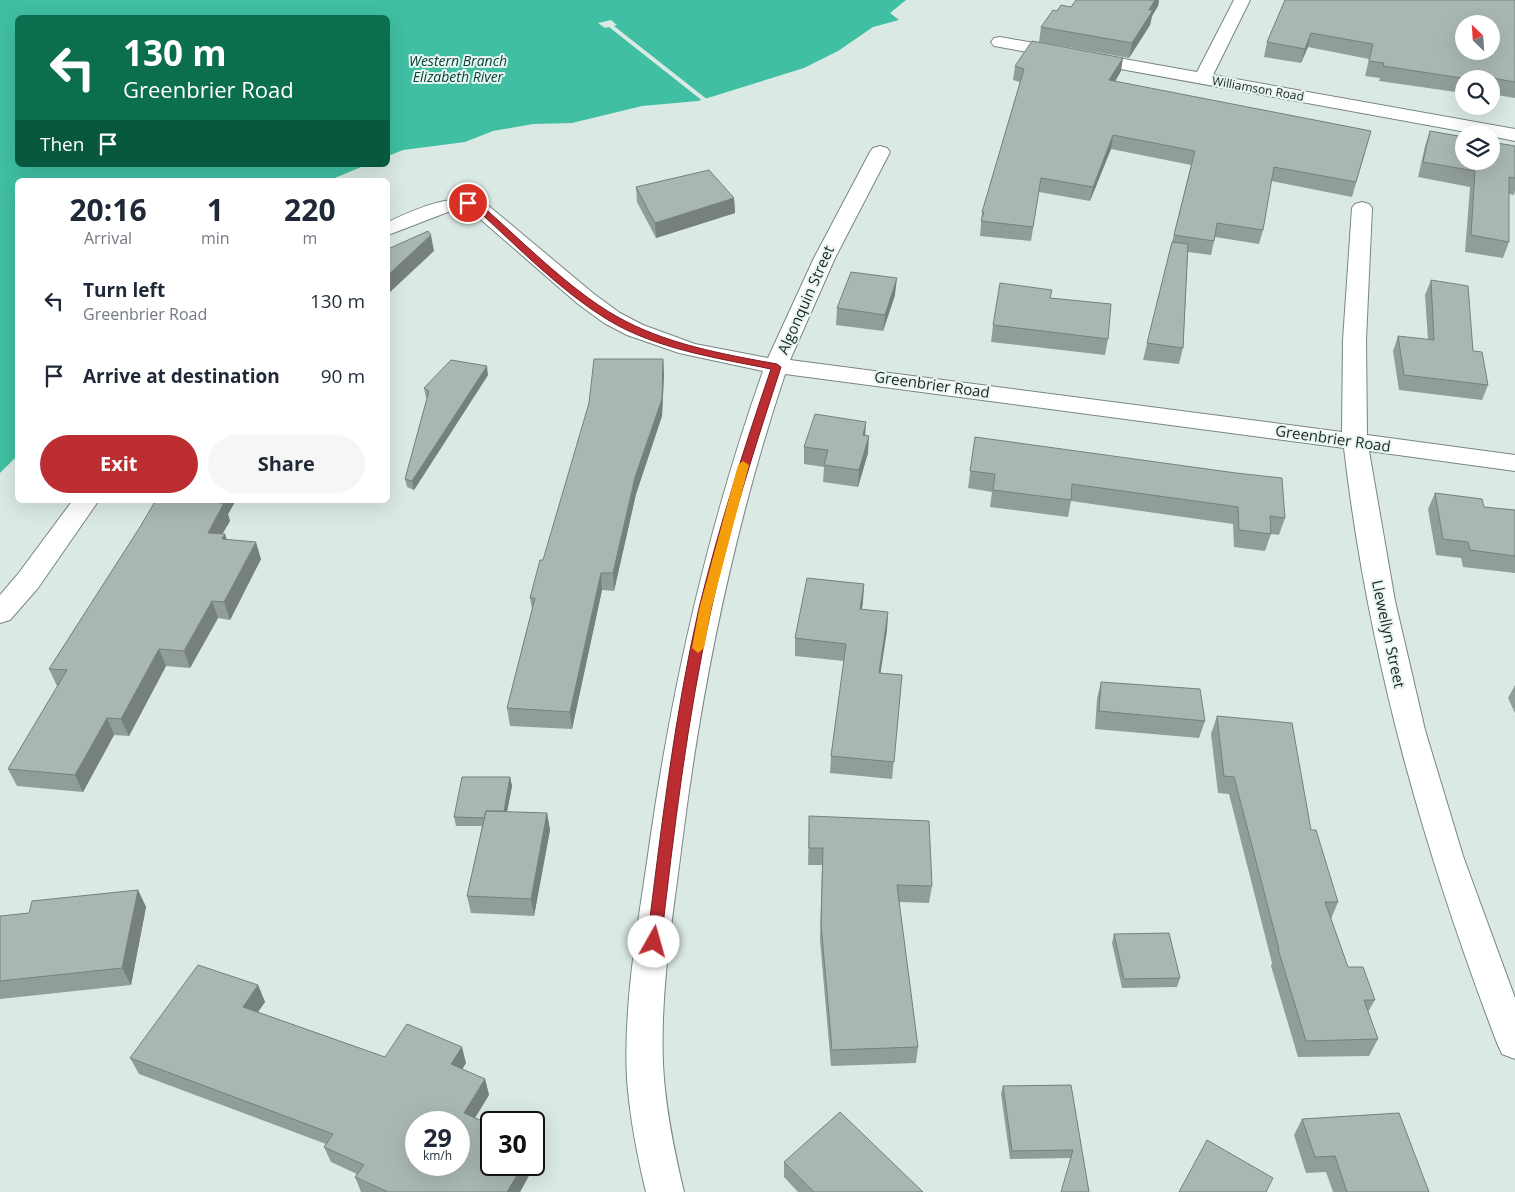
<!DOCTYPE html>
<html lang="en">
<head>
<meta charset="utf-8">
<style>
  body { margin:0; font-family:"Open Sans",sans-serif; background:#f6f6f7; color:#1f2937; height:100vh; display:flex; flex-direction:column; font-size:19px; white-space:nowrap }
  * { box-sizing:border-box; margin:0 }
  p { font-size:16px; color:#747a83 }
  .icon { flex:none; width:28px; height:28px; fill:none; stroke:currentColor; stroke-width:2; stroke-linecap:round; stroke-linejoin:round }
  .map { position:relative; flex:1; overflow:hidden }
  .panel { position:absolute; left:15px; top:178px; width:375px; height:325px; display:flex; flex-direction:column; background:#fff; border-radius:8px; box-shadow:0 5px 20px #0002 }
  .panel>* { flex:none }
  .banner { position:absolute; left:15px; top:15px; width:375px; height:152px; border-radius:8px; box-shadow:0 5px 20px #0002; background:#0b6e4f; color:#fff; overflow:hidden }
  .needle { width:32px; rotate:335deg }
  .tools { position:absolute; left:1455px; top:15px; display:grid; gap:10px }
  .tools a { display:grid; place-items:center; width:45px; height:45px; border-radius:50%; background:#fff; box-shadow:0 5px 20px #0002; font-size:25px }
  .speed { position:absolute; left:405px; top:1111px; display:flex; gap:10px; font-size:25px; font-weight:700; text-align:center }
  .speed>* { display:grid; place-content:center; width:65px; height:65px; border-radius:50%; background:#fff; box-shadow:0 5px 20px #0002; line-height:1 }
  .speed small { font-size:12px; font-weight:400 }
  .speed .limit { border:2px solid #111; border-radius:8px; background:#fff; color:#111 }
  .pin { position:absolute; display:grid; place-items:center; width:42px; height:42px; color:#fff; margin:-21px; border:2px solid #fff; border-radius:50%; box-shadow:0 1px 5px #0007 }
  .me { position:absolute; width:55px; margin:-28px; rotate:7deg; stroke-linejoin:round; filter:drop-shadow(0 0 4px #0008) }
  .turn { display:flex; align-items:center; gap:18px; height:105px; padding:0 25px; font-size:22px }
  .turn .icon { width:65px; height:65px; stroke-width:2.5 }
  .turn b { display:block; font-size:35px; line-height:42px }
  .then { display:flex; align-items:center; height:48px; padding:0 25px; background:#0003; gap:10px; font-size:19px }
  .eta { display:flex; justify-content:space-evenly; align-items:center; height:85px; text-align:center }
  .eta b { font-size:30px; font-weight:700; line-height:35px }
  .action { display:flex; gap:10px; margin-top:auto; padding:10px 25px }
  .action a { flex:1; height:58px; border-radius:30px; background:#bc2d32; color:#fff; font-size:20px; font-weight:700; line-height:58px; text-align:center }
  .action a+a { background:#f6f6f7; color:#1f2937 }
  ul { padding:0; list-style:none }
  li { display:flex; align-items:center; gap:15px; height:75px; padding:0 25px }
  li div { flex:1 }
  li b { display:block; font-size:19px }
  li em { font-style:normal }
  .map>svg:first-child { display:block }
</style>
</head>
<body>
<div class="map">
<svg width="1515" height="1192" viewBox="0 0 1515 1192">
  <rect width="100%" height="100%" fill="#dae9e4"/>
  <path fill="#40bfa2" d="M 0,0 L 906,0 L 890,13 L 899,20 L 873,27 L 838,51 L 804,68 L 698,101 L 642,106 L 572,123 L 533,124 L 493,131 L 465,142 L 403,150 L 388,156 L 388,18 L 18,18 L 18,165 L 366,165 L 330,180 L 18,180 L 17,456 L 0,473 Z"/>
  <path fill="#dae9e4" d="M 611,20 L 617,25 L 614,26 L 708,100 L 704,102 L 609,27 L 605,28 L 598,23 Z"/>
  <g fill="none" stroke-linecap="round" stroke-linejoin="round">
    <defs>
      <path id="street" d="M 1234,0 L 1250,0 L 1213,75 L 1515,129 L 1515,141 L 1491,136 L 1491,134 L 1477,134 L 1000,47 L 994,46 L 991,42 L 994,38 L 1000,37 L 1197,72 Z
        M 880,146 L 887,148 L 890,152 L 835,258 L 790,360 L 1342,432 L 1343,340 L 1352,208 L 1355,204 L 1362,202 L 1369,204 L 1372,208 L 1366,340 L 1367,435 L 1515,455 L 1515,471 L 1369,451 L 1395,601 L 1425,730 L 1463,856 L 1515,998 L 1515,1059 L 1502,1054 L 1497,1043 C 1423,849 1368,655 1344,448 L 785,374 C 734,527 702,683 682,843 C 673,916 660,990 663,1064 C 665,1107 674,1150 684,1192 L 646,1192 C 637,1155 630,1118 627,1080 C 623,1000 639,920 650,841 C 673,680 709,524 763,371 L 679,353 L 627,335 L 604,323 L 578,304 L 471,211 L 448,212 L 388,235 L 388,222 C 418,208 450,193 484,202 L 594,294 L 620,313 L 643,325 L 695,344 L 768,358 L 814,258 L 870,152 L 873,148 Z
        M 73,500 L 99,500 L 38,588 L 10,620 L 0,623 L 0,595 L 18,574 Z"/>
    </defs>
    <use href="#street" stroke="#798682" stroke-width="2"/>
    <use href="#street" fill="#fff" fill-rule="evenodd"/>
  </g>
  <path fill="#919d99" d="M 1076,0 L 1159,0 L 1158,6 L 1152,16 L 1150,25 L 1129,58 L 1039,42 L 1041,27 L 1057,11 L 1071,7 Z
    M 1285,0 L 1515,0 L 1515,98 L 1491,94 L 1491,79 L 1464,79 L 1463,93 L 1379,81 L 1380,78 L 1365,76 L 1369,59 L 1308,47 L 1301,63 L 1264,57 L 1267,42 Z
    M 1015,66 L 1121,71 L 1115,82 L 1371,131 L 1352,197 L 1271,181 L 1263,230 L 1259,244 L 1215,237 L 1211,255 L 1188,252 L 1183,348 L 1179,364 L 1143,360 L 1191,165 L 1111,149 L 1090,201 L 1039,192 L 1031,241 L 980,236 L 982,212 L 1020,82 L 1013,80 Z
    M 1430,131 L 1515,146 L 1515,191 L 1514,195 L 1509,194 L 1509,242 L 1503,258 L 1465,252 L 1470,187 L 1418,177 L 1425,146 Z
    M 636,187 L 734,198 L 735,213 L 656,238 L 637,202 Z
    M 1431,280 L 1473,351 L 1488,385 L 1482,400 L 1399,390 L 1393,351 L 1398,336 L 1428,340 L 1425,295 Z
    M 895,295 L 883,331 L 836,325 L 837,308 Z
    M 1050,298 L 1108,339 L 1105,355 L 991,342 L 993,325 Z
    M 663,359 L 664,375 L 662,416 L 636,494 L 614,591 L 602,590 L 572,729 L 510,726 L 507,708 L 532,609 L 530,598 L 543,560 Z
    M 488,375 L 414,490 L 407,487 L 405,479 L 427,398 L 426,397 L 424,388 Z
    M 866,435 L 868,453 L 858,487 L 823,482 L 824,467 L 804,464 L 804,447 Z
    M 975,437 L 1285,518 L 1279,535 L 1271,534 L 1265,551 L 1234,547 L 1233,524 L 1071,501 L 1068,517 L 990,507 L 992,492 L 968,488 Z
    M 1435,493 L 1484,507 L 1515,510 L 1515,573 L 1463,567 L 1461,558 L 1436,555 L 1428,509 Z
    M 156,500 L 236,500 L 228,514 L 230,521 L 222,534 L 225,534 L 227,540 L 261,559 L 230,620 L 218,618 L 190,668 L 166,666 L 129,736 L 114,735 L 83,792 L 17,786 L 8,769 L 58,686 L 57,686 L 49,669 L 140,527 Z
    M 864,584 L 862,610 L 888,612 L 887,630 L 880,673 L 902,675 L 892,779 L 830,773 L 831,756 L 844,661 L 795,656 L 795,638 Z
    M 1101,682 L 1205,721 L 1199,738 L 1095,729 L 1097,699 Z
    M 1515,685 L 1515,713 L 1508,698 Z
    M 1217,716 L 1311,830 L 1338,902 L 1331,919 L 1348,967 L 1375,1000 L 1368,1012 L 1378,1039 L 1369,1056 L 1298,1057 L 1271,966 L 1272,963 L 1229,794 L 1218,793 L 1211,734 Z
    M 510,777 L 512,786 L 507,812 L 547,813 L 550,830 L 534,916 L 471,913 L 467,896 L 482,826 L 456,826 L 454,817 Z
    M 809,816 L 932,886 L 929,903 L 899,902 L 918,1047 L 916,1063 L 831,1066 L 820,940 L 822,865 L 808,865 Z
    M 138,890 L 146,907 L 131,985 L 0,999 L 0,916 L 29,913 Z
    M 1114,934 L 1180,978 L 1177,987 L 1122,988 L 1112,943 Z
    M 258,985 L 265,1002 L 258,1012 L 385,1057 L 466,1063 L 462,1069 L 485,1079 L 489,1095 L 475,1118 L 535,1144 L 538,1159 L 520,1192 L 361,1192 L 355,1177 L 357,1174 L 331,1162 L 324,1147 L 326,1144 L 139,1074 L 130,1058 Z
    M 1071,1085 L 1089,1192 L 1070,1158 L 1010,1159 L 1001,1094 L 1003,1086 Z
    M 1302,1119 L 1429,1192 L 1333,1192 L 1326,1172 L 1306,1173 L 1294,1135 Z
    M 784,1162 L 923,1192 L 798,1192 L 784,1177 Z"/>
  <path fill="#76807d" d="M 1155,0 L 1159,0 L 1158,6 L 1152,16 L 1150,25 L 1129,58 L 1132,43 L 1149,10 Z
    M 1311,33 L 1308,47 L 1301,63 L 1305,49 Z
    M 1123,58 L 1121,71 L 1107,94 L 1109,80 Z
    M 1113,135 L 1111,149 L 1090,201 L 1093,187 Z
    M 734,198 L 735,213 L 656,238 L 655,223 Z
    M 431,235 L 434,251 L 388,294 L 388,275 Z
    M 897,278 L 895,295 L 883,331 L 885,315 Z
    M 663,359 L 664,375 L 662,416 L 636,494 L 614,591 L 613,573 Z
    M 487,366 L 488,375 L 414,490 L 412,481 Z
    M 866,422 L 865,439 L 863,435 Z
    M 869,436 L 868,453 L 858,487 L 859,470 Z
    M 220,500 L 236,500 L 228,514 L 230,521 L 213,550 L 208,533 Z
    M 225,534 L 230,551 L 222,539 Z
    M 256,542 L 261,559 L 230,620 L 224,602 Z
    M 601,573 L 602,590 L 572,729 L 570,712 Z
    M 864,584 L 863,602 L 859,627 L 860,609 Z
    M 212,601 L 218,618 L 190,668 L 184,651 Z
    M 888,612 L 887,630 L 878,690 L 879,673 Z
    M 159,649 L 166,666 L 129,736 L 121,719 Z
    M 107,718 L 114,735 L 83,792 L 75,775 Z
    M 510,777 L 512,786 L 504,827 L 503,818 Z
    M 547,813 L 550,830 L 534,916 L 531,899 Z
    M 138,890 L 146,907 L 131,985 L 122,968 Z
    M 258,985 L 265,1002 L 250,1023 L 243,1007 Z
    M 462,1047 L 466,1063 L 455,1081 L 451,1064 Z
    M 485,1079 L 489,1095 L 468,1129 L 464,1113 Z
    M 535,1144 L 538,1159 L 520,1192 L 507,1192 L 523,1165 L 534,1165 L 534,1146 Z"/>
  <path fill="#a9b7b2" stroke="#76807d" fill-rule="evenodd" d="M 1076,0 L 1155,0 L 1149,10 L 1153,10 L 1132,43 L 1041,27 L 1053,10 L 1057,11 L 1061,5 L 1071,7 Z
    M 1285,0 L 1515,0 L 1515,82 L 1469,74 L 1468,79 L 1383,66 L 1384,63 L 1369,61 L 1373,44 L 1311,33 L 1305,49 L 1267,42 ZM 1464,24 L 1491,24 L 1491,51 L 1464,51 Z
    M 1032,41 L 1123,58 L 1109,80 L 1371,131 L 1356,182 L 1274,167 L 1263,230 L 1217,223 L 1214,241 L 1174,235 L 1195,151 L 1113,135 L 1093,187 L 1041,178 L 1033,227 L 981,221 L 984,212 L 982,212 L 1024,69 L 1015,66 Z
    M 1430,131 L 1464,137 L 1464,161 L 1491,161 L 1491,142 L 1515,146 L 1515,178 L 1509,177 L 1509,242 L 1471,235 L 1475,171 L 1423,162 Z
    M 709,170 L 734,198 L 655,223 L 636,187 Z
    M 428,231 L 431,235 L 388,275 L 388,249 Z
    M 1172,242 L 1188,244 L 1183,348 L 1147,343 Z
    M 851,272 L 897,278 L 885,315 L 837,308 Z
    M 1431,280 L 1468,286 L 1473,351 L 1482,352 L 1488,385 L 1404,375 L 1398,336 L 1434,340 Z
    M 1000,283 L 1052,290 L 1050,298 L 1111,304 L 1108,339 L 993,325 Z
    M 594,359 L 663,359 L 662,399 L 635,477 L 613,573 L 601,573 L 570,712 L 507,708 L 535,598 L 530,598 L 540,560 L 543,560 L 589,403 Z
    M 451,360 L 487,366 L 412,481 L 405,479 L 429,391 L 424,388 Z
    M 815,414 L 866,422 L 863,435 L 869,436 L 859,470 L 824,465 L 828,450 L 804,447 Z
    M 975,437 L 1236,473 L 1282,478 L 1285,518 L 1270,516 L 1271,534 L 1239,530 L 1238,507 L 1072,484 L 1071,500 L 993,490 L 995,474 L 970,471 Z
    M 1435,493 L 1482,499 L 1484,507 L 1515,510 L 1515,556 L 1470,550 L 1468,542 L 1443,539 Z
    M 156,500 L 220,500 L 219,503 L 224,503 L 208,533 L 225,534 L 222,539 L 256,542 L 224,602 L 212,601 L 184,651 L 159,649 L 121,719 L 107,718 L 75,775 L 8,769 L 67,670 L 49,669 L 140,527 Z
    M 807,578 L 864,584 L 860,609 L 888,612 L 879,673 L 902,675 L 894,762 L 831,756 L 846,644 L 795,638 Z
    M 1101,682 L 1200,689 L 1205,721 L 1099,711 Z
    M 1217,716 L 1292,723 L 1311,830 L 1316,830 L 1338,902 L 1325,902 L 1348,967 L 1363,967 L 1375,1000 L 1364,1000 L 1378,1039 L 1306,1041 L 1278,949 L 1279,949 L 1234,777 L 1224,776 Z
    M 462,777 L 510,777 L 504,811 L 486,811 L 484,818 L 454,817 Z
    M 486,811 L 547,813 L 531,899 L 467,896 Z
    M 809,816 L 929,821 L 932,886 L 897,885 L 918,1047 L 832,1050 L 821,924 L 823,848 L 809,848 Z
    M 138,890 L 122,968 L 0,981 L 0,916 L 29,913 L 32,901 Z
    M 1169,933 L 1180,978 L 1124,979 L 1114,934 Z
    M 198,965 L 258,985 L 243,1007 L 385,1057 L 407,1024 L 462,1047 L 451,1064 L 485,1079 L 464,1113 L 491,1125 L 491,1165 L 523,1165 L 507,1192 L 388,1192 L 355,1177 L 364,1165 L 324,1147 L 333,1134 L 130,1058 ZM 416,1122 L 459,1122 L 459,1165 L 416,1165 Z
    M 1071,1085 L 1089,1192 L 1061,1192 L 1073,1150 L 1012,1151 L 1003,1086 Z
    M 840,1112 L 923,1192 L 814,1192 L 784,1162 Z
    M 1399,1113 L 1429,1192 L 1347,1192 L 1335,1156 L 1315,1157 L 1302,1119 Z
    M 1207,1140 L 1273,1178 L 1266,1192 L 1179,1192 Z"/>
  <path fill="#bc2d32" stroke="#7a1d20" d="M 468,200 L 480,204 C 521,240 570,290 616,316 C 665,344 722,354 777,364 L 781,367 C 755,447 729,527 711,610 C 687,719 674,831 661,942 L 659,946 L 654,948 L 649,946 L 647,942 C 661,830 674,718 699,608 C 719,527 744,448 771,369 C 717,358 656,349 608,320 C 559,290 517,246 475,208 L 464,203 Z"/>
  <path fill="#f59e0b" d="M 743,461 L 749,465 L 711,610 L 704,648 L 698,653 L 692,648 L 699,610 L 738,465 Z"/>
  <g text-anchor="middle" stroke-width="4" stroke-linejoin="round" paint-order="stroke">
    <g font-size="12" fill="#1d2321" stroke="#e7f6f1">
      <text transform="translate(1258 89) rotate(10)" y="4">Williamson Road</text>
    </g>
    <g font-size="14" font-style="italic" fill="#064034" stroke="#e7f6f1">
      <text x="458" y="66">Western Branch<tspan x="458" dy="16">Elizabeth River</tspan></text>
    </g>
    <g font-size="15" fill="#1d2321" stroke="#e7f6f1">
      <text transform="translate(806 300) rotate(-66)" y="5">Algonquin Street</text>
      <text transform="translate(932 385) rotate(8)" y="5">Greenbrier Road</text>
      <text transform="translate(1333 439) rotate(8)" y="5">Greenbrier Road</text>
      <text transform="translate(1388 634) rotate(78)" y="5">Llewellyn Street</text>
    </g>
  </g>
</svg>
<div class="tools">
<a><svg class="needle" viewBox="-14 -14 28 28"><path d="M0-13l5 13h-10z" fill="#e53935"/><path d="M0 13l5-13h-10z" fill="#747a83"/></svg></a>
<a><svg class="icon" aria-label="search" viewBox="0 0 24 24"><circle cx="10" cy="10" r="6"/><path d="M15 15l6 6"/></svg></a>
<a><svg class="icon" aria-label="layers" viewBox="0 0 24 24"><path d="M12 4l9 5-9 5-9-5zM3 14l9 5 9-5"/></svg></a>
</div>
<div class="speed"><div>29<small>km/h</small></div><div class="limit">30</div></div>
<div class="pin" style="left:468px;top:203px;background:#d93025"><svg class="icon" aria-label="arrive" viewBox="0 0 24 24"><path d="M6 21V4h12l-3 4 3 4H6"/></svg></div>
<svg class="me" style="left:654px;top:942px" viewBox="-20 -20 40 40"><circle r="19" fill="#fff"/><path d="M0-13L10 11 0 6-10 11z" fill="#bc2d32"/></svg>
<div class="banner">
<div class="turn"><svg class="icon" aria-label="left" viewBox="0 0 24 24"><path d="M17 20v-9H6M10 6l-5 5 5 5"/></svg><div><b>130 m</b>Greenbrier Road</div></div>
<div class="then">Then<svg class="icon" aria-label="arrive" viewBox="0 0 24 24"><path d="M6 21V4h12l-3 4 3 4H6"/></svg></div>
</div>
<section class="panel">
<div class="eta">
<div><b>20:16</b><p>Arrival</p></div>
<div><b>1</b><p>min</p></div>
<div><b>220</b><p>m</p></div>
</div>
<ul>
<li><svg class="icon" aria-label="left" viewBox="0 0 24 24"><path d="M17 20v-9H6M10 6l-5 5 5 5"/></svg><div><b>Turn left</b><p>Greenbrier Road</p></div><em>130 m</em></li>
<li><svg class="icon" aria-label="arrive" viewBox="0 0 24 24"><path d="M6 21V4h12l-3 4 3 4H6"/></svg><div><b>Arrive at destination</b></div><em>90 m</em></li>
</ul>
<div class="action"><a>Exit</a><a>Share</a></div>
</section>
</div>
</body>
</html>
